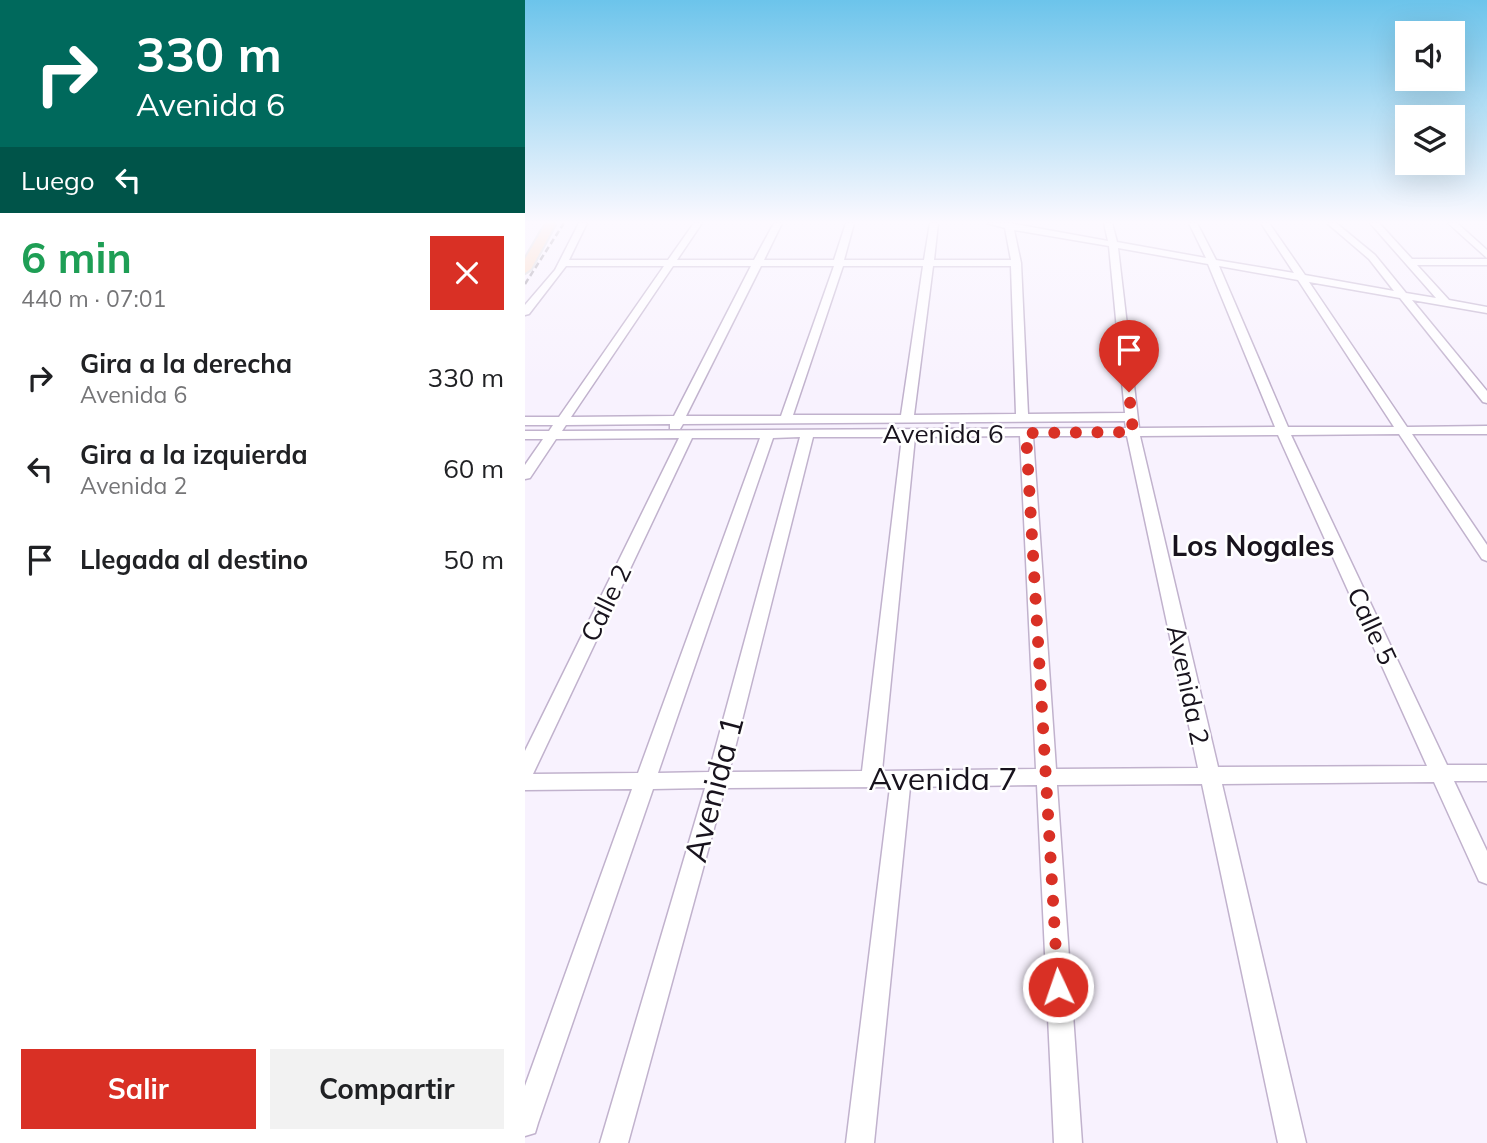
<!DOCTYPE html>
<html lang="es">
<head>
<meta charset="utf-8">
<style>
  body { margin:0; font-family:Mulish,sans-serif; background:#f2f2f2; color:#202124; height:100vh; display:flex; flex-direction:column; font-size:26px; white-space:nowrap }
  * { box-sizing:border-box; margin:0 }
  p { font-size:23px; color:#757577 }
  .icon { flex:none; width:38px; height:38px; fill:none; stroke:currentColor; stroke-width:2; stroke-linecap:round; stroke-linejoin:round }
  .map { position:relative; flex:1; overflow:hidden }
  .sheet { display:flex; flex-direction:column; background:#fff; width:525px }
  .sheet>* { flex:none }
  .guide { background:#00695c; color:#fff; overflow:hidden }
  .buttons { position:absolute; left:870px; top:21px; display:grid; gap:14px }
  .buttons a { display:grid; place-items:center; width:70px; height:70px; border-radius:0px; background:#fff; box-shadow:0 7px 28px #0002; font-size:35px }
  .pin { position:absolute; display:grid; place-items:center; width:60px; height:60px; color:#fff; margin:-72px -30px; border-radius:50% 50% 50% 0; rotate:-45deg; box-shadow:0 0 7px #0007 }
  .pin .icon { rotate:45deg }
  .me { position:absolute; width:77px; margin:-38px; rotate:357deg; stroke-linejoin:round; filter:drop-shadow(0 0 5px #0008) }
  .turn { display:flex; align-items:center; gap:24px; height:147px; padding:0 21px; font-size:32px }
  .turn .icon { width:91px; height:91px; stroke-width:2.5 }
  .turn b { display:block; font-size:49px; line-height:60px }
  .then { display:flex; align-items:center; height:66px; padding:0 21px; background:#0003; gap:14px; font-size:26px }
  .round { display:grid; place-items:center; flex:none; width:74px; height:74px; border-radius:0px; background:#f2f2f2 }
  .head { display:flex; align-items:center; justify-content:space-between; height:119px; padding:0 21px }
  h1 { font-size:42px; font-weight:700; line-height:52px; color:#1e9e55 }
  .action { display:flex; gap:14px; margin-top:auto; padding:14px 21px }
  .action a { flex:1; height:80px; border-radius:0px; background:#d93025; color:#fff; font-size:28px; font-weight:700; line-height:80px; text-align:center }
  .action a+a { background:#f2f2f2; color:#202124 }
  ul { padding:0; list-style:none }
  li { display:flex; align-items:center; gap:21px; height:91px; padding:0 21px }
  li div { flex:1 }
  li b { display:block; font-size:26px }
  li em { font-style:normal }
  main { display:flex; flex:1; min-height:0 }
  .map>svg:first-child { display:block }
</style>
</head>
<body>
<main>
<section class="sheet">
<div class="guide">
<div class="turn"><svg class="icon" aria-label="right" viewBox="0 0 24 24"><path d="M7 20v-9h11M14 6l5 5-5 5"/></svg><div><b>330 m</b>Avenida 6</div></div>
<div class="then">Luego<svg class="icon" aria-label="left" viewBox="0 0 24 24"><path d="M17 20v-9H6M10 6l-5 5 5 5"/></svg></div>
</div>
<div class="head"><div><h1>6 min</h1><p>440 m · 07:01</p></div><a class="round" style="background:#d93025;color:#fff"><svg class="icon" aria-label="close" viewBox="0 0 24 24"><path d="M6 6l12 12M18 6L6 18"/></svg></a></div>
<ul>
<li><svg class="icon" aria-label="right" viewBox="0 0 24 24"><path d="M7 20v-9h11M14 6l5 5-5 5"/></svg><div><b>Gira a la derecha</b><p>Avenida 6</p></div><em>330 m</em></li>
<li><svg class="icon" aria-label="left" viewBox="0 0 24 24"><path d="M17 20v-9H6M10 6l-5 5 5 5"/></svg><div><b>Gira a la izquierda</b><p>Avenida 2</p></div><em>60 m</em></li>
<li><svg class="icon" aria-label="arrive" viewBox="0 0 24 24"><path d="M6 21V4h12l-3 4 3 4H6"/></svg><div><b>Llegada al destino</b></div><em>50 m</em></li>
</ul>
<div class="action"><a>Salir</a><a>Compartir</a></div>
</section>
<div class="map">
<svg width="962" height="1143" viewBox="0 0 962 1143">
  <rect width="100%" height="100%" fill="#f8f2fe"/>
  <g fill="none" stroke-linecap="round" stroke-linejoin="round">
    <defs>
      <path id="minor" d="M 54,223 L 62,223 L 44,260 L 143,260 L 169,223 L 177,223 L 152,260 L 229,260 L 249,223 L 257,223 L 239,260 L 309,260 L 321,223 L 329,223 L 319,260 L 399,260 L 405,223 L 413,223 L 409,260 L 486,260 L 480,228 L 462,223 L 484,223 L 583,241 L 579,223 L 587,223 L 592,242 L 681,258 L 664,223 L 672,223 L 691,260 L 769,273 L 736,223 L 744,223 L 780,275 L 869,291 L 844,259 L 802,223 L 811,223 L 850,255 L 881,293 L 911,298 L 845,223 L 854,223 L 887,259 L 962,259 L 962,265 L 892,265 L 924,300 L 962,307 L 962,313 L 887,300 L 962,391 L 962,403 L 958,402 L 875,298 L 784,282 L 882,427 L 962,426 L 962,434 L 887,434 L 962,545 L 962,561 L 957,559 L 874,434 L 766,435 L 922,765 L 962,765 L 962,781 L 929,781 L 962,851 L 962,884 L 954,881 L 909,782 L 697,784 L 781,1143 L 753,1143 L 677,784 L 532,785 L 557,1143 L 529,1143 L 512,785 L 385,787 L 349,1143 L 321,1143 L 365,787 L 200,788 L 103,1143 L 75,1143 L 180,788 L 128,789 L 13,1123 L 10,1133 L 0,1136 L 0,1086 L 107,789 L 0,790 L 0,751 L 154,438 L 31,439 L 5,478 L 0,479 L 0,465 L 18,439 L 0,439 L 0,431 L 24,431 L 28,425 L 0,425 L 0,417 L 34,417 L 139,266 L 41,266 L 4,314 L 0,315 L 0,305 L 30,270 ZM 489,230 L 584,246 L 600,413 L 503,414 L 496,263 ZM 593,248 L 683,264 L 750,427 L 614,428 ZM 148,266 L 226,266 L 149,416 L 46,417 ZM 236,266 L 309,266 L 256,416 L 161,416 ZM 318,266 L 398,266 L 376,415 L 268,415 ZM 408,266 L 486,266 L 491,414 L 389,415 ZM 694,266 L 773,280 L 869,427 L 763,427 ZM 600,421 L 601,428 L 37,431 L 41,425 L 145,424 L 145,429 L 155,429 L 158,424 ZM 753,435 L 902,766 L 693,767 L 615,436 ZM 495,436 L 511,769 L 357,771 L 390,437 ZM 508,436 L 602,436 L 673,768 L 531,769 ZM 275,437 L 184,772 L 133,773 L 248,438 ZM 288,437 L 377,437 L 337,771 L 204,772 ZM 167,438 L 235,438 L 113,773 L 8,774 Z
        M 923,223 L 932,223 L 962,250 L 962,258 Z"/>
      <path id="major" d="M 21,223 L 31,223 L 6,269 L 0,273 L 0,259 Z"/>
    </defs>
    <use href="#minor" stroke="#c1b2cd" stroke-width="3"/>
    <use href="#major" stroke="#d5d5d6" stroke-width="4"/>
    <use href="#minor" fill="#fff" fill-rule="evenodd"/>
    <use href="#major" fill="#fcd5b8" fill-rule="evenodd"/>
    <path stroke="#938d99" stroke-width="2.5" stroke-dasharray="6 3.5" stroke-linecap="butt" d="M 0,284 L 39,223"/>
  </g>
  <linearGradient id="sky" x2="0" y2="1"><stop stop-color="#6cc4eb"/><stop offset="0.58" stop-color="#fcf9ff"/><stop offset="1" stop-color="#fcf9ff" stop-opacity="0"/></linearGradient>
  <rect width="962" height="383" fill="url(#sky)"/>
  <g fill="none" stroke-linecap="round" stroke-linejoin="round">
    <path stroke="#d93025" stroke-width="12" stroke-dasharray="0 21.6" d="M 533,987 L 501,433 L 608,432 L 604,392"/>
  </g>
  <g text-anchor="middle" stroke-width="5" stroke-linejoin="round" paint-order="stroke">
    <g font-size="26" fill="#18131d" stroke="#fff">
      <text x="418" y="443">Avenida 6</text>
      <text transform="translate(81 603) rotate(-64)" y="9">Calle 2</text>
      <text transform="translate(847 626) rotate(65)" y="9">Calle 5</text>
      <text transform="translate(663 685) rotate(78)" y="9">Avenida 2</text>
    </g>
    <g font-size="28" font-weight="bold" fill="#18131d" stroke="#fff">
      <text x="728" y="556">Los Nogales</text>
    </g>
    <g font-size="32" fill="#18131d" stroke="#fff">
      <text x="418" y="790">Avenida 7</text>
      <text transform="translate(189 789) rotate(-75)" y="11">Avenida 1</text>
    </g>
  </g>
</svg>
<div class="buttons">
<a><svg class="icon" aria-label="sound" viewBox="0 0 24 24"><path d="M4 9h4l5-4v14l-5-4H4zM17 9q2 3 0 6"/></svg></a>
<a><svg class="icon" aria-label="layers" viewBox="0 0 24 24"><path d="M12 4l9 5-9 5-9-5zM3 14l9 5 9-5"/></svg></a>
</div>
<div class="pin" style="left:604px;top:392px;background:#d93025"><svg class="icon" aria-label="arrive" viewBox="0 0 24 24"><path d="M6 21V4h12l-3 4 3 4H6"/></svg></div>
<svg class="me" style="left:533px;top:987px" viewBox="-20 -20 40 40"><circle r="17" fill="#d93025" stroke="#fff" stroke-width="3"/><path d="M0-11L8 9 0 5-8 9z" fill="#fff"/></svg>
</div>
</main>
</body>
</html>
